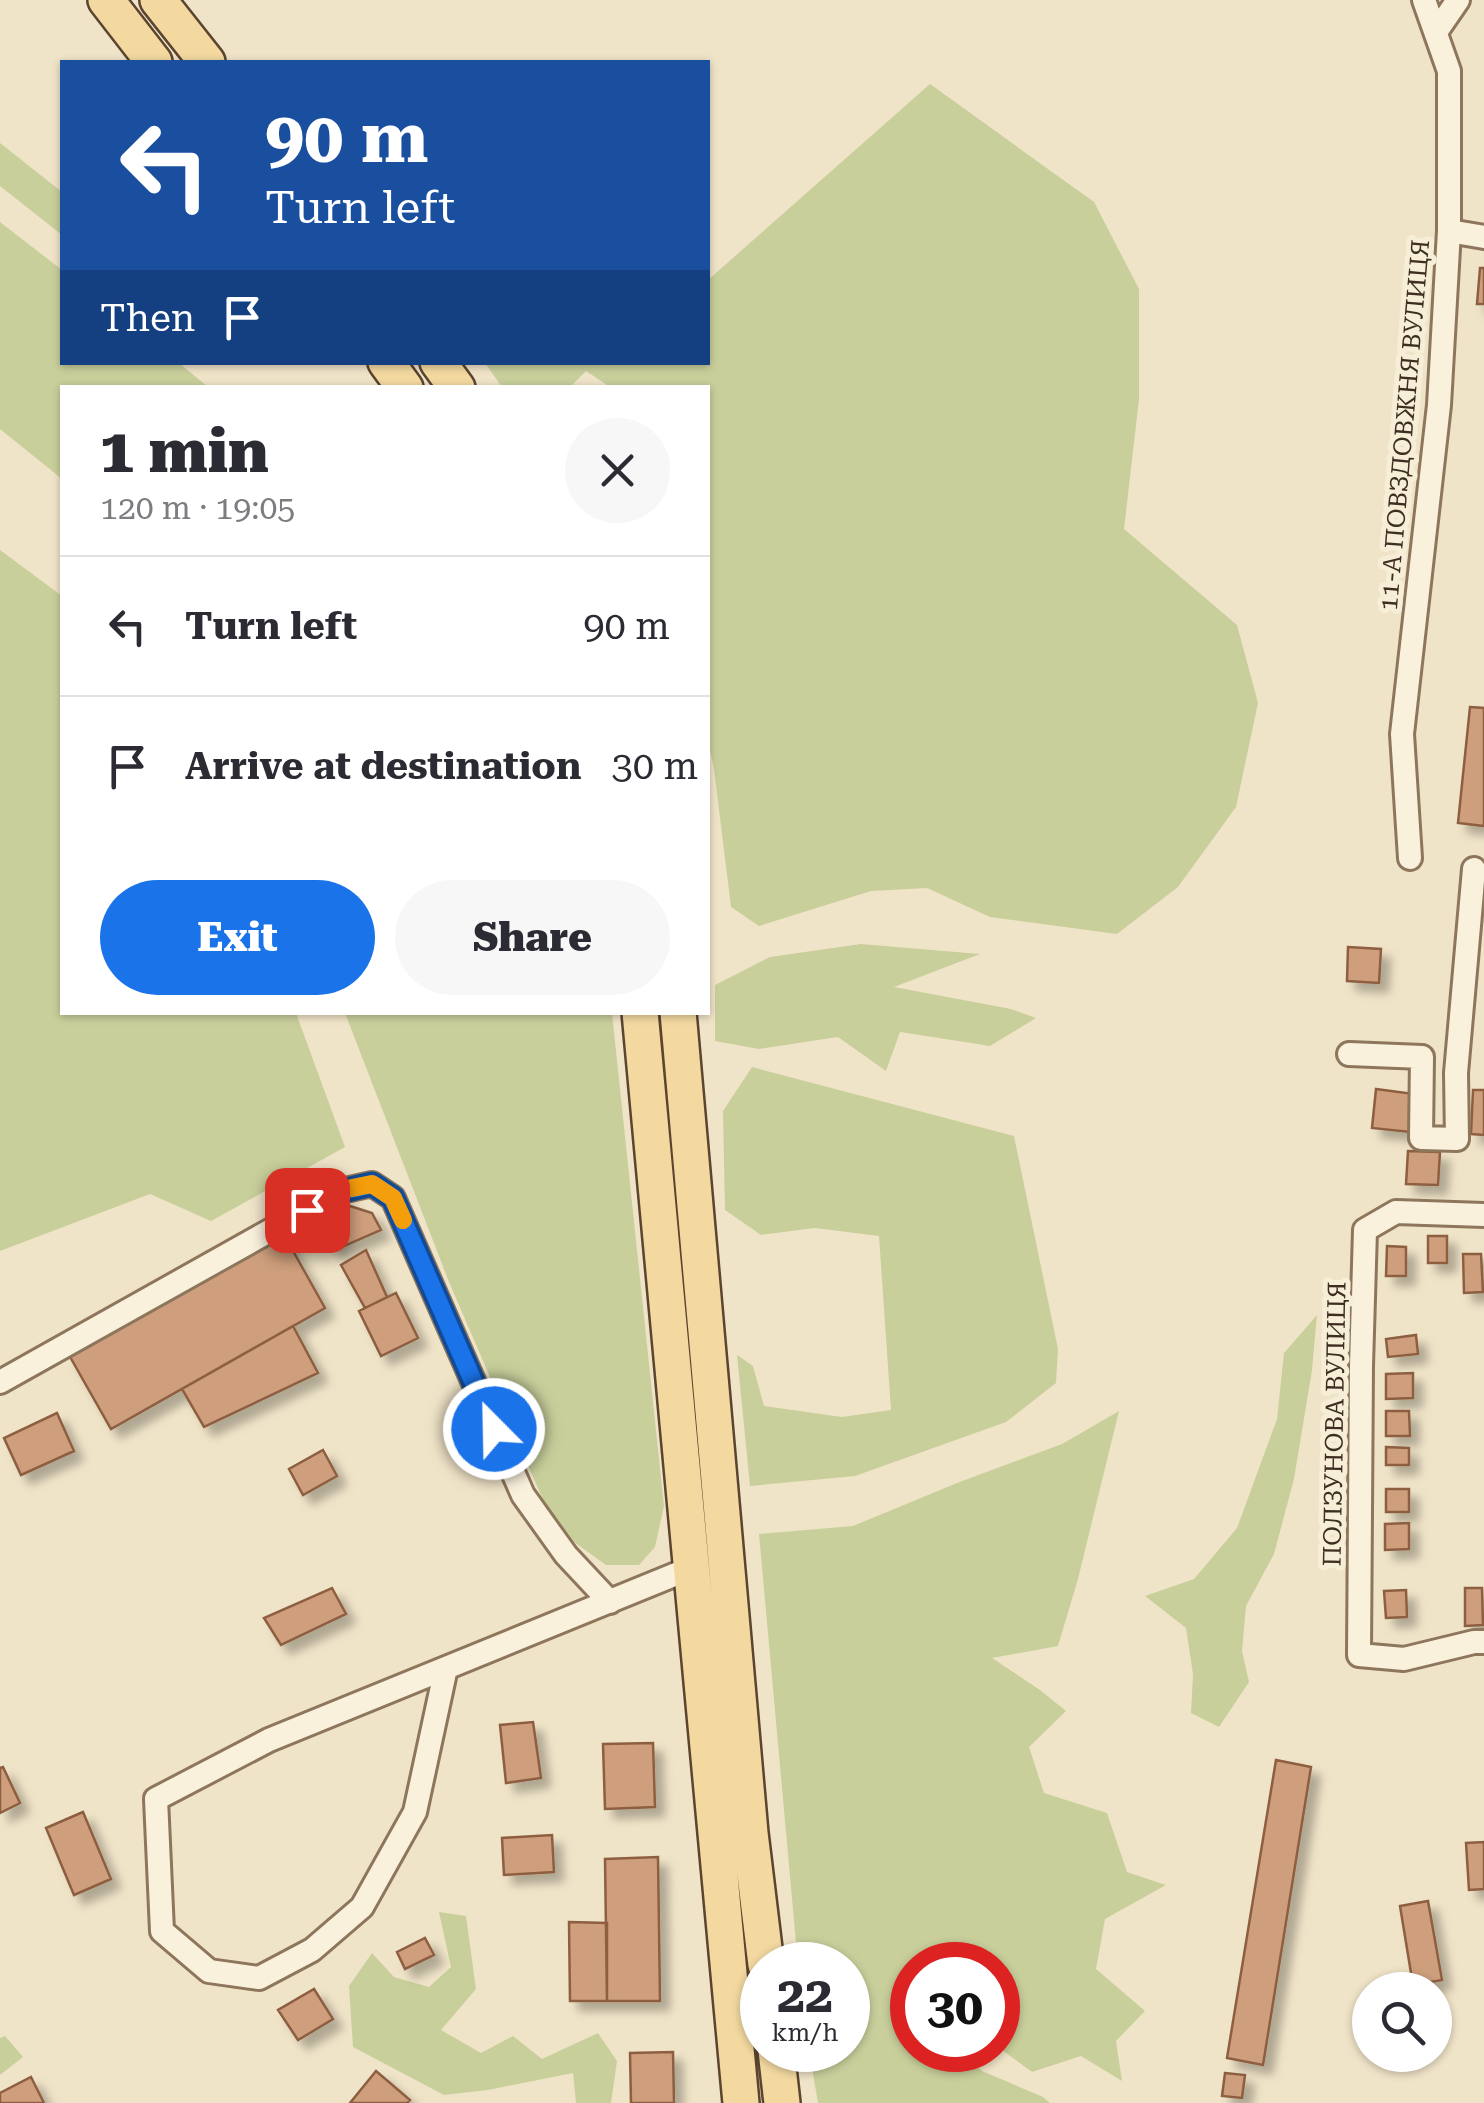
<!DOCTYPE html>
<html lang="en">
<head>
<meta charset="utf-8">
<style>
  body { margin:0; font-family:"Roboto Serif",serif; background:#f7f7f7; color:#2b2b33; height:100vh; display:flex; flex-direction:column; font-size:38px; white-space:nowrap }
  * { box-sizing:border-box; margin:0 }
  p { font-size:32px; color:#7c7c81 }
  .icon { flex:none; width:55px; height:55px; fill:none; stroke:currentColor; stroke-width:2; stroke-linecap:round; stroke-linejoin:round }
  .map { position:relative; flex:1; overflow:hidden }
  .sheet { position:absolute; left:60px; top:385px; width:650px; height:630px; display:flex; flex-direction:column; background:#fff; border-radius:0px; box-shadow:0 2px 8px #0004 }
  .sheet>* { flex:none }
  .guide { position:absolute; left:60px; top:60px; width:650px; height:305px; border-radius:0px; box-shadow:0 2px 8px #0004; background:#1a4fa0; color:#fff; overflow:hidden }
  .buttons { position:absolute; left:1352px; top:1972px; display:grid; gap:20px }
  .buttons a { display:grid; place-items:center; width:100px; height:100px; border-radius:50%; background:#fff; box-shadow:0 2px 8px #0004; font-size:50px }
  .speed { position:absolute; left:740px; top:1942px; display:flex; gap:20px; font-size:50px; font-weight:700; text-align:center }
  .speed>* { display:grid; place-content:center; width:130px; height:130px; border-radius:50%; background:#fff; box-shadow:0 2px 8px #0004; line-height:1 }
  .speed small { font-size:25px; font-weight:400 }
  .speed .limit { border:15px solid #d22; background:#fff; color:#111 }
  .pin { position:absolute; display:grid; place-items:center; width:85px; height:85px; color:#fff; margin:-42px; border-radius:20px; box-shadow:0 5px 15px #0006 }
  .me { position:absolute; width:110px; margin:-55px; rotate:337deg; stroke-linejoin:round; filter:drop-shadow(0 0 8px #0008) }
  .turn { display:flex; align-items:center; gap:35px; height:210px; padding:0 40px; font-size:45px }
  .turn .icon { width:130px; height:130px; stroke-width:2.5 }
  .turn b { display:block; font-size:70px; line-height:85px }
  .then { display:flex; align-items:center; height:95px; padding:0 40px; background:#0003; gap:20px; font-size:38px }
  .round { display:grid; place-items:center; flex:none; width:105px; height:105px; border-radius:52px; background:#f7f7f7 }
  .head { display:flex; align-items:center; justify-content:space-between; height:170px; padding:0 40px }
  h1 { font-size:60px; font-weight:800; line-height:75px }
  .primary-button { display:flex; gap:20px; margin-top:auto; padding:20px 40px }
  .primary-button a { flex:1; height:115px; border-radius:60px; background:#1a73e8; color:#fff; font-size:40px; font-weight:800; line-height:115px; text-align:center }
  .primary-button a+a { background:#f7f7f7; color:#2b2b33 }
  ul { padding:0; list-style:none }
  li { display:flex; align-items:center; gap:30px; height:140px; padding:0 40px; border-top:2px solid #e1e1e2 }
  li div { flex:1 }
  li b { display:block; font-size:38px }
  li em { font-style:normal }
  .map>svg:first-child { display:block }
</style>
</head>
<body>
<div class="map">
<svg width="1484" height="2103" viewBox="0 0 1484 2103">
  <defs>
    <filter id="shadow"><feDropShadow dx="9" dy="9" stdDeviation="5" flood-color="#0004"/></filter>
  </defs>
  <rect width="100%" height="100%" fill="#f0e4c8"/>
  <path fill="#c9cf9b" d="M 930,84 L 1094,202 L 1139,289 L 1139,399 L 1124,529 L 1237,625 L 1258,703 L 1236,807 L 1178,887 L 1117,934 L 990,917 L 927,888 L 871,891 L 759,926 L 731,907 L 714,769 L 708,741 L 708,388 L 610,387 L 586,371 L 570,387 L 502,387 L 485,363 L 708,362 L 708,280 Z
    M 0,143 L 62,192 L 62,235 L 0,186 Z
    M 0,222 L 62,270 L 62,362 L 179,363 L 208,387 L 62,388 L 62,479 L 0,429 Z
    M 0,550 L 62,596 L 62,1012 L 296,1013 L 345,1147 L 211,1221 L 150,1194 L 0,1251 Z
    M 861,944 L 980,954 L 894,987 L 1011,1009 L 1036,1018 L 990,1046 L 900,1032 L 886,1071 L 838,1037 L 759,1049 L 715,1041 L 715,985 L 770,957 Z
    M 345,1013 L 612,1013 L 664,1506 L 655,1547 L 639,1565 L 606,1565 L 574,1542 L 543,1500 L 449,1282 Z
    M 752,1067 L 1014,1136 L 1058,1349 L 1056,1383 L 1006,1422 L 855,1476 L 750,1486 L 737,1355 L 753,1366 L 764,1406 L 842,1417 L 891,1410 L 879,1236 L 815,1228 L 761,1235 L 725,1210 L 723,1111 Z
    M 1317,1315 L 1312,1370 L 1294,1479 L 1274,1554 L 1246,1606 L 1242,1651 L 1249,1682 L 1219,1727 L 1191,1713 L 1193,1674 L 1186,1628 L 1145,1596 L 1194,1579 L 1237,1528 L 1277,1419 L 1284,1353 Z
    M 1119,1411 L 1078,1579 L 1058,1646 L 992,1658 L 1040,1690 L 1066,1711 L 1029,1747 L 1044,1793 L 1107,1813 L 1127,1872 L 1166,1885 L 1105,1919 L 1096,1969 L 1145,2011 L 1116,2041 L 1122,2081 L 1081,2056 L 1032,2072 L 998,2047 L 998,1965 L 912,1965 L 912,2050 L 958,2050 L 982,2071 L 1043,2097 L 1050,2103 L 818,2103 L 809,2050 L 848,2050 L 848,1965 L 798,1965 L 759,1534 L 853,1526 L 957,1483 L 1062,1444 Z
    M 439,1912 L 466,1916 L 476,1989 L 441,2030 L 481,2053 L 513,2036 L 542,2059 L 598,2033 L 617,2061 L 611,2103 L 576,2103 L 573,2073 L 488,2090 L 444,2095 L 353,2047 L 349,1986 L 372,1953 L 394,1977 L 429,1987 L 451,1967 Z
    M 5,2036 L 23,2057 L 0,2075 L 0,2038 Z"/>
  <path fill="#cf9f7d" stroke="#8d5f41" stroke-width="2.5" filter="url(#shadow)" d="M 1480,268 L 1484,268 L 1484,304 L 1477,304 Z
    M 1470,707 L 1484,708 L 1484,826 L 1458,823 Z
    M 1348,947 L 1381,949 L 1379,983 L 1347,981 Z
    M 1376,1089 L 1414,1094 L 1410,1132 L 1372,1128 Z
    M 1473,1090 L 1484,1090 L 1484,1135 L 1471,1134 Z
    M 1408,1151 L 1440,1152 L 1438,1185 L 1406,1184 Z
    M 350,1206 L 372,1213 L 381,1230 L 333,1251 L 318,1223 Z
    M 283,1233 L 325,1308 L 111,1429 L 69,1355 Z
    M 1428,1236 L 1447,1236 L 1447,1263 L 1428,1263 Z
    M 1387,1246 L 1406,1247 L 1406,1276 L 1386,1276 Z
    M 366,1250 L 387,1297 L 365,1308 L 341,1265 Z
    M 1463,1254 L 1481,1254 L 1483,1292 L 1464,1293 Z
    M 396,1293 L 418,1338 L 381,1356 L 359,1311 Z
    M 293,1326 L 318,1373 L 204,1427 L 182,1389 Z
    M 1416,1335 L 1418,1354 L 1388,1357 L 1386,1339 Z
    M 1413,1373 L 1413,1398 L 1386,1399 L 1386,1374 Z
    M 1386,1411 L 1409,1411 L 1410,1436 L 1386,1436 Z
    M 57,1413 L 74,1451 L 21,1475 L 4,1438 Z
    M 1386,1447 L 1409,1448 L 1409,1465 L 1386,1465 Z
    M 323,1450 L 337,1476 L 303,1495 L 289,1469 Z
    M 1386,1489 L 1409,1489 L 1409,1512 L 1386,1512 Z
    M 1409,1523 L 1409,1549 L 1385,1550 L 1385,1524 Z
    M 332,1588 L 346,1614 L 281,1645 L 264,1618 Z
    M 1465,1588 L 1482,1588 L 1483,1625 L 1465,1626 Z
    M 1406,1590 L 1407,1617 L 1386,1618 L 1384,1591 Z
    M 533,1722 L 541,1778 L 506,1783 L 500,1725 Z
    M 653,1743 L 655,1807 L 605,1809 L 603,1744 Z
    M 1276,1760 L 1311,1767 L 1263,2065 L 1227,2058 Z
    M 3,1767 L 20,1803 L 0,1813 L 0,1768 Z
    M 83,1812 L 111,1879 L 74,1895 L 46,1828 Z
    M 552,1835 L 554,1872 L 504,1875 L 502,1838 Z
    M 1484,1842 L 1484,1889 L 1469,1890 L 1466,1843 Z
    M 658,1857 L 660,2001 L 607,2001 L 605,1859 Z
    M 1428,1901 L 1442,1980 L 1413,1985 L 1400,1906 Z
    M 569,1922 L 607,1923 L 607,2001 L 570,2001 Z
    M 425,1938 L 434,1955 L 405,1969 L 397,1952 Z
    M 314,1989 L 333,2019 L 298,2040 L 278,2010 Z
    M 673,2052 L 674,2103 L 631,2103 L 630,2053 Z
    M 376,2071 L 410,2100 L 407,2103 L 350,2103 Z
    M 1225,2073 L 1245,2075 L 1242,2098 L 1222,2096 Z
    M 31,2077 L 44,2103 L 0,2103 L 0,2093 Z"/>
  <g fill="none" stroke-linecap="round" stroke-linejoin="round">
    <defs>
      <path id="minor" d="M 1436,32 L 1458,0
        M 1449,231 L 1484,237
        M 1410,858 L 1402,734 L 1439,405 L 1449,231 L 1449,71 L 1424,0
        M 1349,1054 L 1422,1057 L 1421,1138 L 1457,1139 L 1456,1073 L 1474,869
        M 1484,1215 L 1396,1212 L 1365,1230 L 1361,1366 L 1359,1655 L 1404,1659 L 1474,1642 L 1484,1642
        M 0,1382 L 341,1191 L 372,1184 L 393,1198 L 523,1495 L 566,1555 L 610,1602
        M 446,1668 L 415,1812 L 362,1907 L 312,1950 L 259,1978 L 209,1971 L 162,1931 L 156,1799 L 269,1740 L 691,1568"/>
      <path id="primary" d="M 106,0 L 154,62
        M 158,0 L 207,62
        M 386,362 L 405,388
        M 438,362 L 457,388
        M 640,1012 L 741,2103
        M 678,1012 L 750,1833 L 766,1965
        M 776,2050 L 782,2103"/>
    </defs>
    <use href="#minor" stroke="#8d765c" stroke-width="28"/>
    <use href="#primary" stroke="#5b4430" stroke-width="40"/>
    <use href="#minor" stroke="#faf1dc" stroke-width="22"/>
    <use href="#primary" stroke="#f3d9a0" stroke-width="35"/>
  </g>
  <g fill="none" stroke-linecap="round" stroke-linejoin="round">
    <defs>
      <path id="route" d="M 307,1210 L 342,1191 L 372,1184 L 393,1198 L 494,1429"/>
    </defs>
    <use href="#route" stroke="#114b97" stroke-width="25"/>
    <use href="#route" stroke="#1a73e8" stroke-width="18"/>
    <path stroke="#f59e0b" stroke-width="18" d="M 352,1188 L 372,1184 L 393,1198 L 403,1220"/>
  </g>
  <g text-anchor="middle" stroke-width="10" stroke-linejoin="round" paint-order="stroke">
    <g font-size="25" fill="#3d2e20" stroke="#f7eed8">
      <text transform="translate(1404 425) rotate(-85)" y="9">11-А ПОВЗДОВЖНЯ ВУЛИЦЯ</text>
      <text transform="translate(1334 1424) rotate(-89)" y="9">ПОЛЗУНОВА ВУЛИЦЯ</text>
    </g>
  </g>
</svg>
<div class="buttons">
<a><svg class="icon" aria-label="search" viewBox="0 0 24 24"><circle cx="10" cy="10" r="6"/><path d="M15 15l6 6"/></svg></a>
</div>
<div class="speed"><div>22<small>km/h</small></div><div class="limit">30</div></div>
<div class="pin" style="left:307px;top:1210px;background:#d93025"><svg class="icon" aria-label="arrive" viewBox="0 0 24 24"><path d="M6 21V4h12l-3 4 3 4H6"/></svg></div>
<svg class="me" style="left:494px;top:1429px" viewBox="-20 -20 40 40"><circle r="17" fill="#1a73e8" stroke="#fff" stroke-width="3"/><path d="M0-11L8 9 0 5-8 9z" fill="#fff"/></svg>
<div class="guide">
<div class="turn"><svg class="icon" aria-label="left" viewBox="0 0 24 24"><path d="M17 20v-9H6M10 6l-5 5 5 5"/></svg><div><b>90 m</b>Turn left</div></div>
<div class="then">Then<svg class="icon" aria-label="arrive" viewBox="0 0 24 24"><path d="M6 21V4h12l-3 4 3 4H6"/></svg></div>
</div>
<section class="sheet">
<div class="head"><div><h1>1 min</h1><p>120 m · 19:05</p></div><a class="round"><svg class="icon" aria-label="close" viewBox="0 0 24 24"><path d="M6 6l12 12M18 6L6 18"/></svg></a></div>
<ul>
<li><svg class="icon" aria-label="left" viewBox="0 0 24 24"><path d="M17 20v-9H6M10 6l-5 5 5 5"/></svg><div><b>Turn left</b></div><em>90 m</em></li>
<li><svg class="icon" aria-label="arrive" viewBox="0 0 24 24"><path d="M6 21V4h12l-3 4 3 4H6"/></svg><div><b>Arrive at destination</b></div><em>30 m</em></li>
</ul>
<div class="primary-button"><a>Exit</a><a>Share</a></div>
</section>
</div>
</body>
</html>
